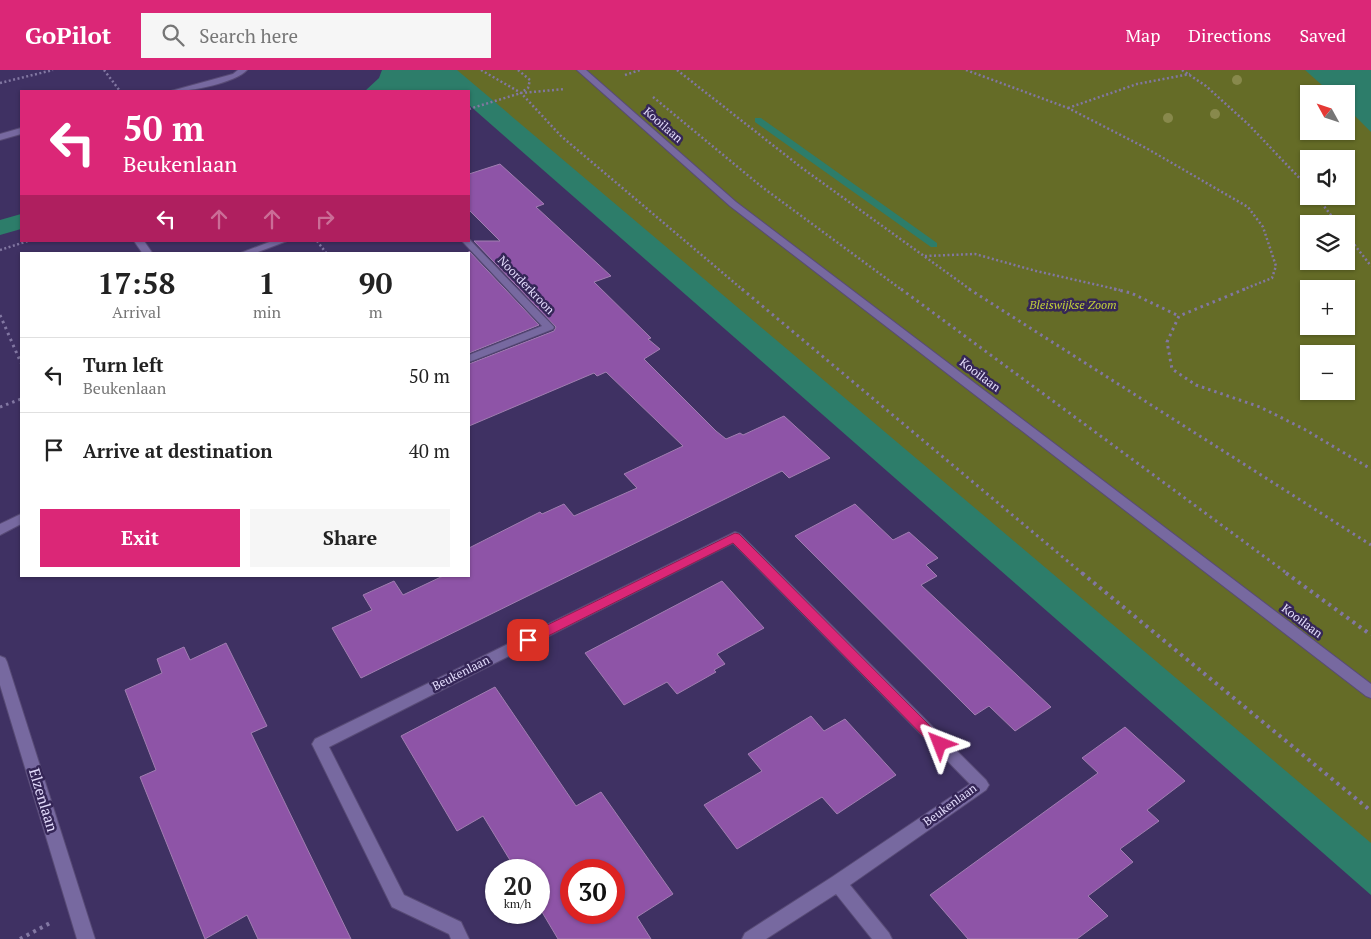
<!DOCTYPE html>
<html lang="en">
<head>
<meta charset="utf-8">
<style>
  body { margin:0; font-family:"PT Serif",serif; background:#f6f6f6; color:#222; height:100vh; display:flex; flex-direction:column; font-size:19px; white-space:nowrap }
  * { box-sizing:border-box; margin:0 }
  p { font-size:16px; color:#767676 }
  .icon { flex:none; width:28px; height:28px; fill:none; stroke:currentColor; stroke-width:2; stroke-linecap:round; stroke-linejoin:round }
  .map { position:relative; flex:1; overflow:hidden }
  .sheet { position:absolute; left:20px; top:182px; width:450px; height:325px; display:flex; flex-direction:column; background:#fff; border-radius:0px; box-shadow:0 1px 4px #0004 }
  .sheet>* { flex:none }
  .guide { position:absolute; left:20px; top:20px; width:450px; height:152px; border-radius:0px; box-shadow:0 1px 4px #0004; background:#db2777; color:#fff; overflow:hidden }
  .needle { width:32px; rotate:310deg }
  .controls { position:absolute; left:1300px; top:15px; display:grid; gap:10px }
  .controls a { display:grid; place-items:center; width:55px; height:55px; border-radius:0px; background:#fff; box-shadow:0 1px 4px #0004; font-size:25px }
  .speed { position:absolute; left:485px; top:789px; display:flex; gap:10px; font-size:25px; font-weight:700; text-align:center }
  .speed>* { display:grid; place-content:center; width:65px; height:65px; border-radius:50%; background:#fff; box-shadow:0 1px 4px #0004; line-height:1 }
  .speed small { font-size:12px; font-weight:400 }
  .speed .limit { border:8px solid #d22; background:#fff; color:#111 }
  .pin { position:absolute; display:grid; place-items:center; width:42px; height:42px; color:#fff; margin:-21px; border-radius:10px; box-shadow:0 2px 8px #0006 }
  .me { position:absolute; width:55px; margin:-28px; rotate:315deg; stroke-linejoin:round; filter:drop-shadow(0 0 4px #0008) }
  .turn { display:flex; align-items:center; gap:18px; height:105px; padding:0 20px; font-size:22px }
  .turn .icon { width:65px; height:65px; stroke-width:2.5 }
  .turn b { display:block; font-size:35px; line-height:42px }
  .lanes { display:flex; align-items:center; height:48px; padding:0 20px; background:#0003; justify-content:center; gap:25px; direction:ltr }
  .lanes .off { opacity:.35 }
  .eta { display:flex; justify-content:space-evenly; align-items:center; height:85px; text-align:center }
  .eta b { font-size:30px; font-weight:800; line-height:35px }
  .button { display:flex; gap:10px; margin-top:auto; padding:10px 20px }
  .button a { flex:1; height:58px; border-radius:0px; background:#db2777; color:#fff; font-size:20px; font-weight:800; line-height:58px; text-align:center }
  .button a+a { background:#f6f6f6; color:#222 }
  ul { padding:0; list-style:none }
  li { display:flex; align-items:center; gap:15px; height:75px; padding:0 20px; border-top:1px solid #e0e0e0 }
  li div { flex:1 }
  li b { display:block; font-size:19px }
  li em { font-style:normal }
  header { display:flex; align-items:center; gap:30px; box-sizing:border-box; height:70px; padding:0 25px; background:#db2777; color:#fff }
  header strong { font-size:24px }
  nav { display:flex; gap:28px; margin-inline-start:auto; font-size:18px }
  .search { width:350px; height:45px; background:#f6f6f6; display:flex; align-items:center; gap:12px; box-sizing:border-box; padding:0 18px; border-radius:0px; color:#767676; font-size:19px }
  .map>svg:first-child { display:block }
</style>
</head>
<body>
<header>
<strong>GoPilot</strong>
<div class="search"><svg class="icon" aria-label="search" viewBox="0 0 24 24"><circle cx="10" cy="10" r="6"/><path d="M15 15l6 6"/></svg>Search here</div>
<nav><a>Map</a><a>Directions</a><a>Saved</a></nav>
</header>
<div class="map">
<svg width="1371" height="869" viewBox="0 0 1371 869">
  <rect width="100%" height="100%" fill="#3f3163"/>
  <path fill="#656c27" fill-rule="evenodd" d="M 445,0 L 1371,0 L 1371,807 ZM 1309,24 L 1346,24 L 1346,61 L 1309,61 ZM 1309,89 L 1346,89 L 1346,126 L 1309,126 ZM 1309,154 L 1346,154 L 1346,191 L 1309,191 ZM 1309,219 L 1346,219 L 1346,256 L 1309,256 ZM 1309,284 L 1346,284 L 1346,321 L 1309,321 Z"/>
  <path fill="#2d7d6a" d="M 382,0 L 457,0 L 1371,773 L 1371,825 L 469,35 L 469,21 L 365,21 L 379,8 Z
    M 1305,0 L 1371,0 L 1371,62 L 1346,37 L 1346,24 L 1332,24 Z
    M 21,144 L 21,159 L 0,165 L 0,150 Z"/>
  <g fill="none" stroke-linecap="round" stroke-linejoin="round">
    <path fill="#2d7d6a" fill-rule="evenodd" d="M 755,48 L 761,48 L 937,173 L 937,177 L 931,177 L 755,52 Z"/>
  </g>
  <path fill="#8e54a7" stroke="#a17eb1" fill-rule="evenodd" d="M 500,94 L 544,134 L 536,137 L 611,206 L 594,212 L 651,268 L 648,269 L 660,279 L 644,289 L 716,361 L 726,369 L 740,363 L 743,365 L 784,346 L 830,388 L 789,408 L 782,401 L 361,608 L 332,558 L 372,540 L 363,525 L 394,511 L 403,525 L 443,506 L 469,506 L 469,478 L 540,442 L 542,444 L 564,434 L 574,446 L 637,418 L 624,404 L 683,376 L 606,302 L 597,306 L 594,303 L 469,356 L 469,294 L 554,261 L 556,257 L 474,171 L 500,171 L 469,140 L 469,104 Z
    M 469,181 L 539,255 L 469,283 Z
    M 855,434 L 893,470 L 909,462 L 938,488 L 926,495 L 937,506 L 921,515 L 1051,637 L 1015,661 L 989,636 L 975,645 L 795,466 Z
    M 722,511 L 764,558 L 717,584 L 725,594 L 714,600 L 716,602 L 677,624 L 667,612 L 624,635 L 585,583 Z
    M 226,573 L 267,656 L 251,663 L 351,869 L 258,869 L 247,845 L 205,869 L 140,707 L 156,700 L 125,620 L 162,603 L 157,589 L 184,577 L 190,590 Z
    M 495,617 L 576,736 L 601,722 L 673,824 L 637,847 L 651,869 L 558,869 L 539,837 L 539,800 L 516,800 L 483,746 L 457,761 L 401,666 ZM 571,800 L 614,800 L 614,842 L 571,842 Z
    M 811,646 L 824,661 L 845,649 L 896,705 L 837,744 L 822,727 L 737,779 L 704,735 L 762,701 L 748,684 Z
    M 1125,657 L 1185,711 L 1147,740 L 1159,751 L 1120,779 L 1133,792 L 1088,826 L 1108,846 L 1077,869 L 968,869 L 930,825 L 1098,703 L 1082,688 Z"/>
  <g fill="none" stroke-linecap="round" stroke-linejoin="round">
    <defs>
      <path id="minor" d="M 238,0 L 247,0 C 235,13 189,22 171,21 L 233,4 Z
        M 577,0 L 586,0 L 736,132 L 1371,614 L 1371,628 L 1366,626 L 730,136 Z
        M 21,58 L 21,64 L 0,70 L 0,64 Z
        M 469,169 L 554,257 L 553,259 L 469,292 L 469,285 L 542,256 L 462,171 L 469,171 Z
        M 134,171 L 144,171 L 153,184 L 143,184 Z
        M 272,171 L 287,171 L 253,184 L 238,184 Z
        M 21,444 L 21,454 L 0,465 L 0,454 Z
        M 735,462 L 740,464 L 986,710 L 989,715 L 986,720 L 850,815 L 889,863 L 892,869 L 872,869 L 836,824 L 766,869 L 742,869 L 745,863 L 832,807 L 970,714 L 733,473 L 329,677 L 404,825 L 461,852 L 469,869 L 451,869 L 449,864 L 392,837 L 312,674 L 315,669 Z
        M 0,586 L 5,588 L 7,592 L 95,869 L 77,869 L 0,615 Z"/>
    </defs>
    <use href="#minor" stroke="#584b76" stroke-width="2"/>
    <path stroke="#8277a2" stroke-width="2.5" stroke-dasharray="2 2.5" stroke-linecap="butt" d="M 104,0 L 120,21
      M 481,0 L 521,23 L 561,66 L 743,220
      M 518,0 L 530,10 L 528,18 L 522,22
      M 677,0 L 802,98 L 971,220
      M 966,0 L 1068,38 L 1146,78 L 1248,137 L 1263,157 L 1276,196 L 1272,208 L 1242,220
      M 1182,0 L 1206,16 L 1249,55 L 1309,118
      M 625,5 L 640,0
      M 0,13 L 53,0
      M 653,27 L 762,117 L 902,220
      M 1068,38 L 1137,14 L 1190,4
      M 469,39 L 521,23 L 565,19
      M 1316,126 L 1338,154
      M 1346,164 L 1371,196
      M 317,171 L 327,184
      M 0,180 L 28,171
      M 925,186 L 975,184 L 1036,201 L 1120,220"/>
    <path stroke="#8277a2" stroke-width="3" stroke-dasharray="2.5 4" stroke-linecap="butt" d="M 742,219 L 1083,504
      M 901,219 L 1288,504
      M 969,219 L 1371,475
      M 1114,219 L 1131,223 L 1179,246
      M 1245,219 L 1179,246 L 1167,272 L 1172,299 L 1196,315 L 1260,337 L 1304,359 L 1371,399
      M 0,245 L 21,293
      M 0,337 L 21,329"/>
    <path stroke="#8277a2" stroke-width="4" stroke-dasharray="3 4.5" stroke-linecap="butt" d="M 1082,503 L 1371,741
      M 1286,503 L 1371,565
      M 20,869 L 50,853"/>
    <use href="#minor" fill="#7769a0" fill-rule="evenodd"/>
  </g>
  <g fill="#88894c">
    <circle cx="1237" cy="10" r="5"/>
    <circle cx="1215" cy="44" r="5"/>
    <circle cx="1168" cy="48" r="5"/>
  </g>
  <path fill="#db2777" stroke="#8e194d" d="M 735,463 L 739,464 L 944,670 L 946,674 L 944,678 L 940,680 L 935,678 L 733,473 L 532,574 L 523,574 L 521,570 L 523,567 Z"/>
  <g text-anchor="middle" stroke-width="5" stroke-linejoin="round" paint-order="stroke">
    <g font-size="12" fill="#e5defe" stroke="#352657">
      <text transform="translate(663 55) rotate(41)" y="4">Kooilaan</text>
      <text transform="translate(526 215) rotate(46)" y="4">Noorderkroon</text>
      <text transform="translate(980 305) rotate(37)" y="4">Kooilaan</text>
      <text transform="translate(1302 551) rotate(37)" y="4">Kooilaan</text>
      <text transform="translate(461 603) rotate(-27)" y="4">Beukenlaan</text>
      <text transform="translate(950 735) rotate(-36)" y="4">Beukenlaan</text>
    </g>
    <g font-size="12" font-style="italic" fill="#c3d13a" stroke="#352657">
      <text x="1073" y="239">Bleiswijkse Zoom</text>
    </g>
    <g font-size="15" fill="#e5defe" stroke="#352657">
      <text transform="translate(43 730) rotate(73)" y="5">Elzenlaan</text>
    </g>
  </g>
</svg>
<div class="controls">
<a><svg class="needle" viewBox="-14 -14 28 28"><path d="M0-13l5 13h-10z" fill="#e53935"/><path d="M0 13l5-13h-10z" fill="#767676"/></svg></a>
<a><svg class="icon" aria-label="sound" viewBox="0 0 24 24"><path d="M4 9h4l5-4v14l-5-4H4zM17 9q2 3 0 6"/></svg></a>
<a><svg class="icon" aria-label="layers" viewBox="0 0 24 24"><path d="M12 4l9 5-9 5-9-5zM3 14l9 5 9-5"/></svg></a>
<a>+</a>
<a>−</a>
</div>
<div class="speed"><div>20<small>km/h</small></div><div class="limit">30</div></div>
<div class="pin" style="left:528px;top:570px;background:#d93025"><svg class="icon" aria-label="arrive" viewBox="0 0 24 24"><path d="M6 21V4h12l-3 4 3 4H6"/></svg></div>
<svg class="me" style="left:940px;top:674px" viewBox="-20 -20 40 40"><path d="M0-17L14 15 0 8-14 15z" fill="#db2777" stroke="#fff" stroke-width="4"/></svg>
<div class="guide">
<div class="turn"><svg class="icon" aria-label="left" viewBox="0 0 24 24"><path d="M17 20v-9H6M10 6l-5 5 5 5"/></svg><div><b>50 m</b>Beukenlaan</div></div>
<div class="lanes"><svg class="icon" aria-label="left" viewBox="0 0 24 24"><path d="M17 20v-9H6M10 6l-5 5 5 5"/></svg><svg class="icon off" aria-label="ahead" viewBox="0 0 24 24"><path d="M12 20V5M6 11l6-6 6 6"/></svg><svg class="icon off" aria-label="ahead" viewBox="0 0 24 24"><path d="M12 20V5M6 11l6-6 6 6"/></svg><svg class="icon off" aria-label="right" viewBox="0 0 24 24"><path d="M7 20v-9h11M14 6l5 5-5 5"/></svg></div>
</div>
<section class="sheet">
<div class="eta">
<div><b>17:58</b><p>Arrival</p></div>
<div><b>1</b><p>min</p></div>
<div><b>90</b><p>m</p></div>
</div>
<ul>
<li><svg class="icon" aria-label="left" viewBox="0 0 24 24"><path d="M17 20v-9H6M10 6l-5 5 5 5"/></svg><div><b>Turn left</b><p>Beukenlaan</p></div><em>50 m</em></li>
<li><svg class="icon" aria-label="arrive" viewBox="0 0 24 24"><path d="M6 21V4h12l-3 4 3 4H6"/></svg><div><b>Arrive at destination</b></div><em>40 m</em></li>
</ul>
<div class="button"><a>Exit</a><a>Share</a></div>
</section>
</div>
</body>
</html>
